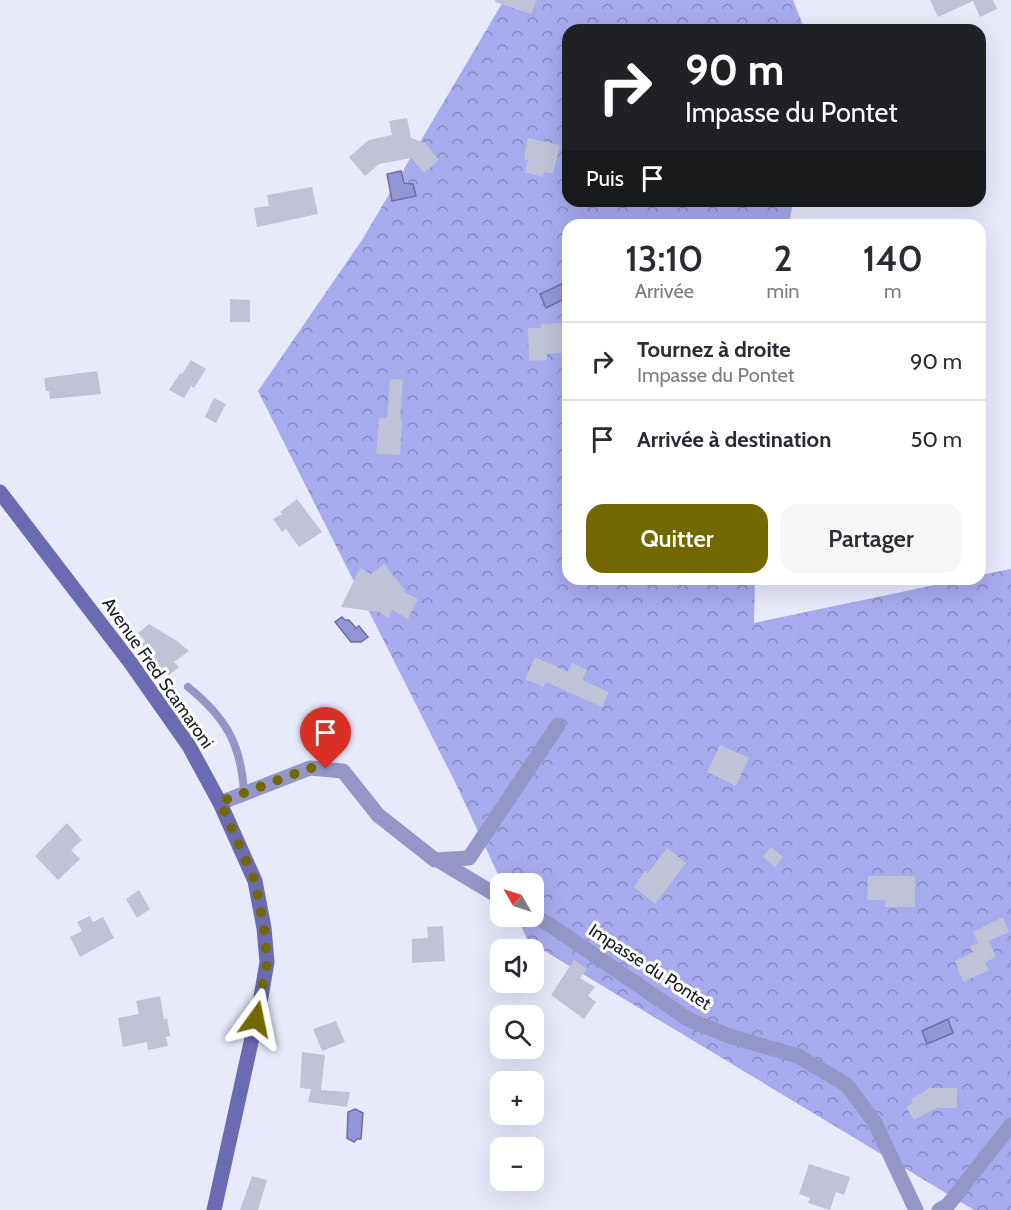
<!DOCTYPE html>
<html lang="fr">
<head>
<meta charset="utf-8">
<style>
  body { margin:0; font-family:Cabin,sans-serif; background:#f7f7f7; color:#2b2b33; height:100vh; display:flex; flex-direction:column; font-size:22px; white-space:nowrap }
  * { box-sizing:border-box; margin:0 }
  p { font-size:20px; color:#7c7c81 }
  .icon { flex:none; width:33px; height:33px; fill:none; stroke:currentColor; stroke-width:2; stroke-linecap:round; stroke-linejoin:round }
  .map { position:relative; flex:1; overflow:hidden }
  .drawer { position:absolute; left:562px; top:219px; width:424px; height:366px; display:flex; flex-direction:column; background:#fff; border-radius:18px; box-shadow:0 6px 24px #0002 }
  .drawer>* { flex:none }
  .hud { position:absolute; left:562px; top:24px; width:424px; height:183px; border-radius:18px; box-shadow:0 6px 24px #0002; background:#202124; color:#fff; overflow:hidden }
  .needle { width:39px; rotate:309deg }
  .tools { position:absolute; left:490px; top:873px; display:grid; gap:12px }
  .tools a { display:grid; place-items:center; width:54px; height:54px; border-radius:12px; background:#fff; box-shadow:0 6px 24px #0002; font-size:30px }
  .pin { position:absolute; display:grid; place-items:center; width:51px; height:51px; color:#fff; margin:-62px -26px; border-radius:50% 50% 50% 0; rotate:-45deg; box-shadow:0 0 6px #0007 }
  .pin .icon { rotate:45deg }
  .me { position:absolute; width:66px; margin:-33px; rotate:12deg; stroke-linejoin:round; filter:drop-shadow(0 0 4px #0008) }
  .turn { display:flex; align-items:center; gap:21px; height:126px; padding:0 24px; font-size:27px }
  .turn .icon { width:78px; height:78px; stroke-width:2.5 }
  .turn b { display:block; font-size:42px; line-height:51px }
  .then { display:flex; align-items:center; height:57px; padding:0 24px; background:#0003; gap:12px; font-size:22px }
  .eta { display:flex; justify-content:space-evenly; align-items:center; height:102px; text-align:center }
  .eta b { font-size:36px; font-weight:600; line-height:42px }
  .cta { display:flex; gap:12px; margin-top:auto; padding:12px 24px }
  .cta a { flex:1; height:69px; border-radius:18px; background:#736800; color:#fff; font-size:24px; font-weight:600; line-height:69px; text-align:center }
  .cta a+a { background:#f7f7f7; color:#2b2b33 }
  ul { padding:0; list-style:none }
  li { display:flex; align-items:center; gap:18px; height:78px; padding:0 24px; border-top:2px solid #e1e1e2 }
  li div { flex:1 }
  li b { display:block; font-size:22px }
  li em { font-style:normal }
  .map>svg:first-child { display:block }
</style>
</head>
<body>
<div class="map">
<svg width="1011" height="1210" viewBox="0 0 1011 1210">
  <defs>
    <pattern id="forest-crowns" width="20" height="18" patternUnits="userSpaceOnUse" patternTransform="scale(1.5)"><rect width="20" height="18" fill="#a7aaed"/><path d="M2 6a3 3 0 1 1 6 0M12 15a3 3 0 1 1 6 0" fill="none" stroke="#878ac0"/></pattern>
  </defs>
  <rect width="100%" height="100%" fill="#e8eafc"/>
  <path fill="url(#forest-crowns)" d="M 504,0 L 793,0 L 805,30 L 568,30 L 568,201 L 793,201 L 789,225 L 568,225 L 568,579 L 755,579 L 754,623 L 963,579 L 981,579 L 981,575 L 1011,569 L 1011,1210 L 974,1210 L 528,941 L 517,917 L 534,916 L 534,884 L 502,883 L 456,784 L 258,391 L 362,240 Z"/>
  <path fill="#9395d7" stroke="#6e70a0" stroke-width="1.5" d="M 401,171 L 404,183 L 413,184 L 416,196 L 392,201 L 387,174 Z
    M 568,281 L 568,297 L 546,308 L 540,294 Z
    M 342,617 L 345,620 L 349,620 L 356,628 L 359,626 L 368,637 L 361,642 L 351,642 L 335,622 Z
    M 948,1019 L 953,1033 L 927,1044 L 922,1031 Z
    M 355,1109 L 363,1113 L 361,1139 L 357,1139 L 354,1142 L 347,1138 L 348,1112 Z"/>
  <path fill="#c0c2d8" d="M 495,0 L 537,0 L 531,14 L 495,2 Z
    M 930,0 L 993,0 L 997,9 L 980,17 L 973,1 L 938,17 Z
    M 407,118 L 411,138 L 425,143 L 439,160 L 424,173 L 411,158 L 379,164 L 365,176 L 349,157 L 369,140 L 392,135 L 389,121 Z
    M 528,138 L 560,145 L 553,174 L 544,172 L 543,177 L 525,172 L 528,160 L 525,160 L 524,156 Z
    M 312,187 L 318,214 L 257,227 L 254,208 L 269,206 L 267,195 Z
    M 230,299 L 250,300 L 250,322 L 230,322 Z
    M 568,323 L 568,350 L 563,353 L 547,353 L 547,360 L 529,361 L 528,328 L 541,328 L 541,324 Z
    M 191,360 L 206,369 L 194,388 L 191,386 L 184,398 L 169,390 L 180,373 L 182,374 Z
    M 97,371 L 101,394 L 50,399 L 49,391 L 46,391 L 44,378 Z
    M 390,379 L 403,380 L 400,419 L 402,420 L 400,455 L 376,454 L 379,418 L 387,418 Z
    M 214,398 L 226,404 L 216,423 L 205,417 Z
    M 297,499 L 322,532 L 299,547 L 286,529 L 282,532 L 273,519 L 282,514 L 280,512 Z
    M 384,564 L 405,590 L 404,592 L 418,599 L 408,619 L 392,610 L 389,618 L 379,612 L 341,607 L 360,568 L 371,574 Z
    M 149,624 L 177,641 L 189,651 L 174,662 L 179,667 L 168,676 L 140,645 L 145,641 L 138,633 Z
    M 535,657 L 568,672 L 572,663 L 587,670 L 582,680 L 609,692 L 602,707 L 546,682 L 544,687 L 525,679 Z
    M 720,745 L 749,758 L 736,786 L 707,772 Z
    M 67,823 L 82,840 L 71,850 L 80,859 L 58,880 L 35,856 Z
    M 771,847 L 783,857 L 775,867 L 763,857 Z
    M 667,848 L 686,863 L 655,904 L 634,887 L 645,871 L 648,873 Z
    M 868,876 L 915,876 L 915,907 L 885,907 L 886,900 L 867,900 Z
    M 139,890 L 150,909 L 137,918 L 126,899 Z
    M 90,916 L 93,922 L 103,917 L 114,938 L 80,957 L 70,937 L 82,931 L 77,922 Z
    M 1003,917 L 1009,932 L 989,941 L 996,957 L 985,962 L 989,970 L 963,982 L 955,961 L 973,952 L 970,946 L 978,943 L 973,932 Z
    M 443,926 L 445,961 L 412,963 L 412,939 L 428,938 L 427,927 Z
    M 574,960 L 587,969 L 580,978 L 595,987 L 588,996 L 596,1002 L 584,1019 L 551,995 Z
    M 160,996 L 164,1020 L 167,1018 L 170,1036 L 166,1037 L 168,1046 L 148,1050 L 147,1042 L 123,1047 L 118,1018 L 139,1014 L 136,1001 Z
    M 336,1021 L 345,1042 L 322,1051 L 313,1029 Z
    M 302,1052 L 325,1055 L 321,1090 L 350,1092 L 347,1107 L 308,1102 L 311,1089 L 300,1088 Z
    M 930,1088 L 957,1088 L 957,1108 L 936,1108 L 914,1120 L 906,1107 L 913,1103 L 911,1099 Z
    M 809,1164 L 850,1177 L 844,1195 L 836,1192 L 830,1210 L 808,1203 L 810,1198 L 799,1194 Z
    M 252,1176 L 267,1180 L 258,1210 L 240,1210 Z"/>
  <g fill="none" stroke-linecap="round" stroke-linejoin="round">
    <path stroke="#9396c6" stroke-width="8" d="M 188,687 C 225,717 241,743 244,792"/>
    <path stroke="#9396c6" stroke-width="15" d="M 220,803 L 310,768 L 343,771 L 378,815 L 435,860 L 469,858 L 558,725
      M 438,860 L 501,898
      M 534,916 L 550,925 L 688,1019 L 729,1036 L 798,1056 L 847,1085 L 875,1123 L 916,1210
      M 939,1210 L 948,1205 L 1011,1125"/>
    <path stroke="#6b6bb1" stroke-width="15" d="M 0,492 L 130,662 L 189,746 L 220,803 L 255,881 L 264,928 L 267,962 L 261,997 L 214,1210"/>
  </g>
  <g fill="none" stroke-linecap="round" stroke-linejoin="round">
    <path stroke="#736800" stroke-width="10" stroke-dasharray="0 18" d="M 256,1019 L 267,963 L 264,928 L 255,881 L 220,802 L 310,768 L 326,769"/>
  </g>
  <g text-anchor="middle" stroke-width="6" stroke-linejoin="round" paint-order="stroke">
    <g font-size="18" fill="#191921" stroke="#fff">
      <text transform="translate(158 673) rotate(55)" y="6">Avenue Fred Scamaroni</text>
      <text transform="translate(650 967) rotate(33)" y="6">Impasse du Pontet</text>
    </g>
  </g>
</svg>
<div class="tools">
<a><svg class="needle" viewBox="-14 -14 28 28"><path d="M0-13l5 13h-10z" fill="#e53935"/><path d="M0 13l5-13h-10z" fill="#7c7c81"/></svg></a>
<a><svg class="icon" aria-label="sound" viewBox="0 0 24 24"><path d="M4 9h4l5-4v14l-5-4H4zM17 9q2 3 0 6"/></svg></a>
<a><svg class="icon" aria-label="search" viewBox="0 0 24 24"><circle cx="10" cy="10" r="6"/><path d="M15 15l6 6"/></svg></a>
<a>+</a>
<a>−</a>
</div>
<div class="pin" style="left:326px;top:769px;background:#d93025"><svg class="icon" aria-label="arrive" viewBox="0 0 24 24"><path d="M6 21V4h12l-3 4 3 4H6"/></svg></div>
<svg class="me" style="left:256px;top:1019px" viewBox="-20 -20 40 40"><path d="M0-17L14 15 0 8-14 15z" fill="#736800" stroke="#fff" stroke-width="4"/></svg>
<div class="hud">
<div class="turn"><svg class="icon" aria-label="right" viewBox="0 0 24 24"><path d="M7 20v-9h11M14 6l5 5-5 5"/></svg><div><b>90 m</b>Impasse du Pontet</div></div>
<div class="then">Puis<svg class="icon" aria-label="arrive" viewBox="0 0 24 24"><path d="M6 21V4h12l-3 4 3 4H6"/></svg></div>
</div>
<section class="drawer">
<div class="eta">
<div><b>13:10</b><p>Arrivée</p></div>
<div><b>2</b><p>min</p></div>
<div><b>140</b><p>m</p></div>
</div>
<ul>
<li><svg class="icon" aria-label="right" viewBox="0 0 24 24"><path d="M7 20v-9h11M14 6l5 5-5 5"/></svg><div><b>Tournez à droite</b><p>Impasse du Pontet</p></div><em>90 m</em></li>
<li><svg class="icon" aria-label="arrive" viewBox="0 0 24 24"><path d="M6 21V4h12l-3 4 3 4H6"/></svg><div><b>Arrivée à destination</b></div><em>50 m</em></li>
</ul>
<div class="cta"><a>Quitter</a><a>Partager</a></div>
</section>
</div>
</body>
</html>
